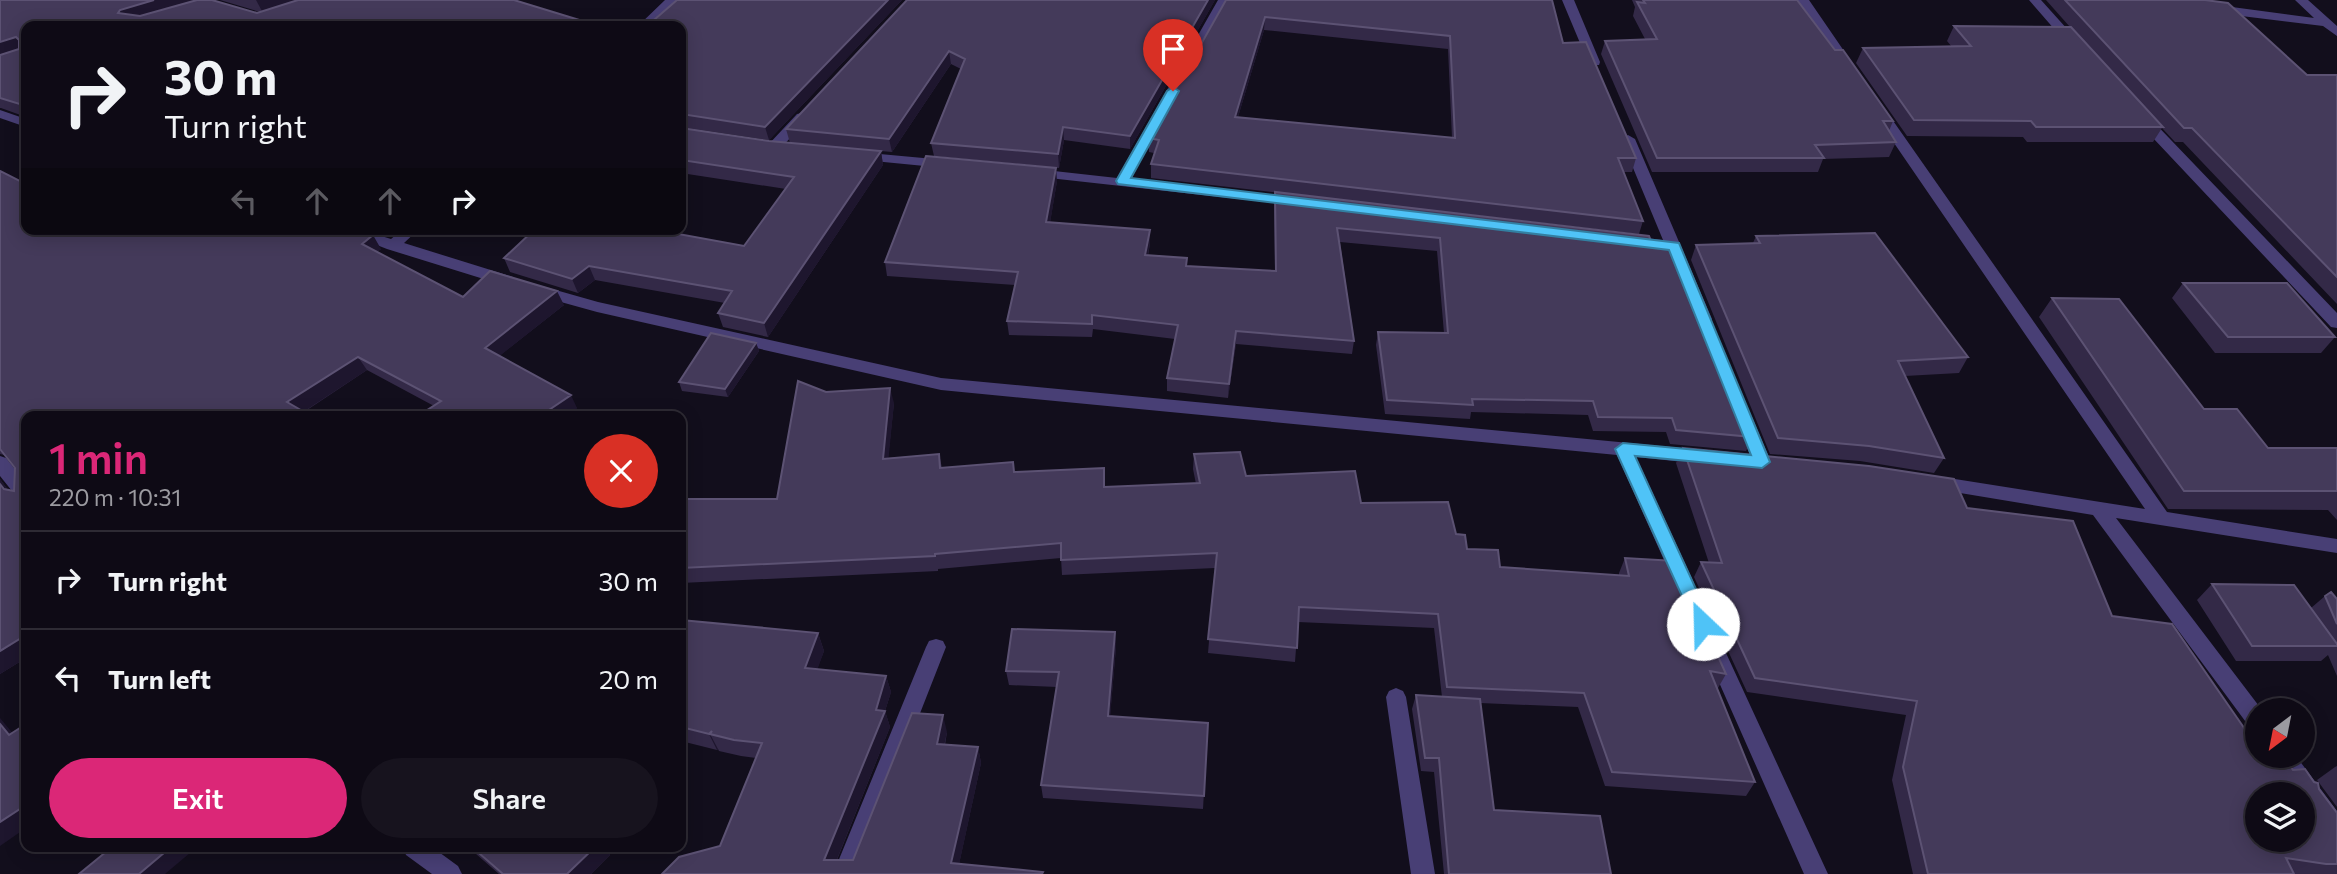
<!DOCTYPE html>
<html lang="en">
<head>
<meta charset="utf-8">
<style>
  body { margin:0; font-family:Commissioner,sans-serif; background:#17131e; color:#f1f3f6; height:100vh; display:flex; flex-direction:column; font-size:26px; white-space:nowrap }
  * { box-sizing:border-box; margin:0 }
  p { font-size:23px; color:#9b9aa0 }
  .icon { flex:none; width:38px; height:38px; fill:none; stroke:currentColor; stroke-width:2; stroke-linecap:round; stroke-linejoin:round }
  .map { position:relative; flex:1; overflow:hidden }
  .side { position:absolute; left:21px; top:411px; width:665px; height:441px; display:flex; flex-direction:column; background:#0e0a15; border-radius:14px; box-shadow:0 4px 18px #0003,0 0 0 2px #2e2b34 }
  .side>* { flex:none }
  .guide { position:absolute; left:21px; top:21px; width:665px; height:214px; border-radius:14px; box-shadow:0 4px 18px #0003,0 0 0 2px #2e2b34; background:#0e0a15; color:#f1f3f6; overflow:hidden }
  .needle { width:46px; rotate:212deg }
  .buttons { position:absolute; left:2245px; top:698px; display:grid; gap:14px }
  .buttons a { display:grid; place-items:center; width:70px; height:70px; border-radius:50%; background:#0e0a15; box-shadow:0 4px 18px #0003,0 0 0 2px #2e2b34; font-size:35px }
  .pin { position:absolute; display:grid; place-items:center; width:60px; height:60px; color:#fff; margin:-72px -30px; border-radius:50% 50% 50% 0; rotate:-45deg; box-shadow:0 0 7px #0007 }
  .pin .icon { rotate:45deg }
  .me { position:absolute; width:77px; margin:-38px; rotate:336deg; stroke-linejoin:round; filter:drop-shadow(0 0 5px #0008) }
  .turn { display:flex; align-items:center; gap:24px; height:147px; padding:0 28px; font-size:32px }
  .turn .icon { width:91px; height:91px; stroke-width:2.5 }
  .turn b { display:block; font-size:49px; line-height:60px }
  .lanes { display:flex; align-items:center; height:66px; padding:0 28px; background:#0003; justify-content:center; gap:35px; direction:ltr }
  .lanes .off { opacity:.35 }
  .round { display:grid; place-items:center; flex:none; width:74px; height:74px; border-radius:37px; background:#17131e }
  .headline { display:flex; align-items:center; justify-content:space-between; height:119px; padding:0 28px }
  h1 { font-size:42px; font-weight:600; line-height:52px; color:#db2777 }
  .cta { display:flex; gap:14px; margin-top:auto; padding:14px 28px }
  .cta a { flex:1; height:80px; border-radius:42px; background:#db2777; color:#fff; font-size:28px; font-weight:600; line-height:80px; text-align:center }
  .cta a+a { background:#17131e; color:#f1f3f6 }
  ul { padding:0; list-style:none }
  li { display:flex; align-items:center; gap:21px; height:98px; padding:0 28px; border-top:2px solid #2e2b34 }
  li div { flex:1 }
  li b { display:block; font-size:26px }
  li em { font-style:normal }
  .map>svg:first-child { display:block }
</style>
</head>
<body>
<div class="map">
<svg width="2337" height="874" viewBox="0 0 2337 874">
  <rect width="100%" height="100%" fill="#120e1c"/>
  <g fill="none" stroke-linecap="round" stroke-linejoin="round">
    <path fill="#483f75" fill-rule="evenodd" d="M 665,0 L 678,0 L 651,26 L 638,26 Z
      M 1218,0 L 1230,0 L 1130,180 L 1296,199 L 1303,203 L 1301,206 L 1031,176 L 1029,173 L 1036,169 L 1117,178 Z
      M 1562,0 L 1574,0 L 1600,62 L 1599,65 L 1589,65 L 1588,62 Z
      M 1797,0 L 1809,0 L 1855,67 L 1854,70 L 1844,70 Z
      M 2029,0 L 2041,0 L 2077,40 L 2077,46 L 2069,46 Z
      M 2295,0 L 2308,0 L 2337,26 L 2337,36 L 2323,26 L 2217,13 L 2211,9 L 2217,5 L 2314,18 Z
      M 1877,104 L 1882,105 L 2167,512 L 2337,539 L 2337,553 L 2116,518 L 2262,710 L 2258,710 L 2258,731 L 2251,729 L 2093,515 L 1930,488 L 1927,483 L 1930,478 L 1936,476 L 2145,509 L 1870,108 Z
      M 0,110 L 26,119 L 26,127 L 0,118 Z
      M 802,113 L 807,114 L 807,120 L 778,151 L 768,151 L 768,145 L 797,114 Z
      M 2142,114 L 2147,115 L 2337,313 L 2337,328 L 2331,327 L 2137,121 L 2137,115 Z
      M 1628,135 L 1635,139 L 1712,319 L 1710,323 L 1698,323 L 1696,319 L 1667,250 L 1630,246 L 1622,241 L 1630,236 L 1663,240 L 1621,139 Z
      M 858,152 L 945,160 L 952,164 L 945,168 L 853,159 L 853,153 Z
      M 336,229 L 359,229 L 391,239 L 403,229 L 419,229 L 404,243 L 513,277 L 516,281 L 513,285 L 503,285 L 387,249 Z
      M 538,285 L 598,302 L 941,378 L 1703,450 L 1709,452 L 1712,457 L 1709,462 L 1703,464 L 1636,457 L 1694,583 L 1691,589 L 1684,591 L 1677,589 L 1617,455 L 941,390 L 597,312 L 532,294 L 530,290 L 532,286 Z
      M 1743,411 L 1752,417 L 1771,462 L 1768,467 L 1756,467 L 1753,462 L 1734,417 Z
      M 0,456 L 6,458 L 26,483 L 26,503 L 20,501 L 0,476 Z
      M 936,639 L 943,641 L 946,647 L 857,874 L 833,874 L 926,647 L 929,641 Z
      M 1716,644 L 1723,647 L 1726,653 L 1828,874 L 1804,874 L 1706,653 L 1709,647 Z
      M 1396,688 L 1403,691 L 1406,697 L 1435,874 L 1411,874 L 1386,697 L 1389,691 Z
      M 2272,756 L 2296,756 L 2337,811 L 2337,840 L 2329,836 L 2303,801 L 2303,794 L 2298,794 Z
      M 403,847 L 432,847 L 458,866 L 462,874 L 432,874 L 406,855 Z"/>
  </g>
  <path fill="#332947" fill-rule="evenodd" d="M 0,0 L 257,13 L 260,12 L 220,0 L 514,0 L 26,26 L 26,117 L 1,108 L 0,108 Z
    M 902,0 L 769,140 L 681,127 L 769,141 L 881,151 L 883,165 L 768,337 L 723,327 L 718,313 L 725,303 L 595,280 L 578,293 L 510,272 L 504,258 L 744,246 L 786,189 L 681,173 L 681,26 Z
    M 907,0 L 1215,0 L 1130,149 L 1064,140 L 1059,168 L 934,156 L 931,143 L 961,69 L 951,64 L 892,152 L 790,143 L 786,129 Z
    M 1226,0 L 1563,43 L 1636,158 L 1632,172 L 1623,172 L 1643,221 L 1639,234 L 1151,178 L 1151,164 L 1154,153 L 1149,152 L 1148,138 ZM 1264,30 L 1448,49 L 1452,138 L 1238,117 Z
    M 1632,0 L 1797,0 L 1835,50 L 1893,121 L 1889,131 L 1896,142 L 1889,157 L 1823,159 L 1818,172 L 1652,172 L 1601,54 L 1605,41 L 1645,39 L 1633,16 L 1635,7 Z
    M 2046,0 L 2205,0 L 2307,75 L 2337,75 L 2337,304 L 2183,142 L 2175,142 L 2162,128 L 2153,142 L 2027,142 L 2023,137 L 1907,136 L 1856,63 L 1863,48 L 1952,47 L 1947,41 L 1954,26 L 2070,27 Z
    M 0,171 L 26,229 L 381,249 L 377,252 L 463,297 L 564,305 L 499,356 L 577,408 L 566,416 L 418,416 L 434,406 L 367,370 L 304,412 L 26,658 L 0,674 L 0,479 L 8,490 L 14,491 L 15,468 L 4,455 L 0,454 Z
    M 1057,181 L 1050,222 L 1150,230 L 1150,243 L 1148,256 L 1187,258 L 1187,266 L 1275,271 L 1274,206 L 1275,192 L 1654,248 L 1753,437 L 1746,451 L 1670,444 L 1666,432 L 1593,431 L 1588,415 L 1471,412 L 1470,419 L 1385,414 L 1376,345 L 1378,332 L 1444,333 L 1437,251 L 1340,242 L 1354,341 L 1352,354 L 1236,344 L 1228,398 L 1167,391 L 1167,378 L 1175,339 L 1093,329 L 1092,337 L 1009,335 L 1007,321 L 1015,285 L 887,276 L 885,262 Z
    M 369,229 L 399,229 L 390,236 Z
    M 1756,236 L 1968,357 L 1959,373 L 1905,376 L 1944,458 L 1934,473 L 1860,461 L 1770,454 L 1691,260 L 1696,245 L 1753,243 Z
    M 2183,283 L 2335,337 L 2321,353 L 2215,353 L 2172,298 Z
    M 2052,298 L 2204,409 L 2268,448 L 2337,448 L 2337,520 L 2328,510 L 2168,509 L 2039,317 Z
    M 756,343 L 759,351 L 728,397 L 682,391 L 679,382 Z
    M 826,392 L 894,403 L 888,458 L 939,454 L 942,468 L 1014,472 L 1105,487 L 1196,484 L 1193,469 L 1194,454 L 1246,476 L 1361,503 L 1456,534 L 1467,549 L 1500,567 L 1619,575 L 1619,573 L 1625,558 L 1726,674 L 1718,688 L 1717,688 L 1755,782 L 1746,796 L 1605,786 L 1578,707 L 1480,703 L 1494,810 L 1611,874 L 1444,874 L 1434,772 L 1421,771 L 1412,709 L 1416,695 L 1442,697 L 1434,628 L 1298,622 L 1295,662 L 1208,653 L 1215,568 L 1062,575 L 1061,558 L 938,569 L 938,571 L 681,583 L 681,499 L 777,499 Z
    M 1683,448 L 1967,508 L 2112,616 L 2258,756 L 2293,770 L 2319,789 L 2337,813 L 2337,874 L 1913,874 L 1892,780 L 1906,715 L 1747,692 L 1694,577 L 1701,562 L 1709,563 L 1676,463 Z
    M 2212,584 L 2311,608 L 2325,596 L 2337,599 L 2337,676 L 2328,655 L 2321,661 L 2236,661 L 2197,600 Z
    M 681,620 L 818,633 L 824,651 L 817,669 L 886,676 L 891,692 L 885,711 L 890,727 L 837,860 L 853,860 L 947,732 L 945,745 L 978,747 L 981,763 L 959,864 L 662,874 L 720,846 L 756,758 L 741,756 L 719,751 L 718,749 L 717,750 L 681,741 Z
    M 1115,632 L 1116,647 L 1110,716 L 1208,723 L 1203,809 L 1043,798 L 1041,785 L 1057,687 L 1009,685 L 1006,671 Z
    M 2337,766 L 2337,807 L 2317,780 L 2335,767 Z
    M 468,847 L 604,847 L 610,855 L 591,874 L 499,874 Z"/>
  <path fill="#1e162e" d="M 154,0 L 204,0 L 126,26 L 118,13 L 120,10 Z
    M 256,0 L 308,0 L 263,13 Z
    M 888,0 L 902,0 L 769,140 L 765,127 Z
    M 1208,0 L 1215,0 L 1130,149 L 1130,136 Z
    M 1265,17 L 1264,30 L 1234,130 L 1235,117 Z
    M 16,37 L 25,50 L 0,58 L 0,42 Z
    M 949,51 L 951,64 L 892,152 L 889,139 Z
    M 1063,127 L 1064,140 L 1059,168 L 1058,154 Z
    M 881,151 L 883,165 L 768,337 L 764,323 Z
    M 1056,168 L 1057,181 L 1048,236 L 1046,222 Z
    M 387,229 L 399,229 L 390,236 Z
    M 1150,230 L 1150,243 L 1145,269 L 1145,255 Z
    M 373,235 L 381,249 L 369,258 L 362,244 Z
    M 589,266 L 595,280 L 578,293 L 572,279 Z
    M 557,291 L 564,305 L 492,362 L 485,348 Z
    M 1236,331 L 1236,344 L 1228,398 L 1229,384 Z
    M 756,343 L 759,351 L 728,397 L 725,389 Z
    M 358,357 L 367,370 L 297,416 L 287,402 Z
    M 890,388 L 894,403 L 887,474 L 883,459 Z
    M 571,395 L 577,408 L 566,416 L 540,416 Z
    M 0,479 L 18,503 L 4,489 L 0,484 Z
    M 1115,632 L 1116,647 L 1109,731 L 1108,716 Z
    M 818,633 L 824,651 L 812,685 L 805,668 Z
    M 26,635 L 26,658 L 0,674 L 0,651 Z
    M 886,676 L 891,692 L 885,711 L 890,727 L 831,874 L 824,860 L 876,710 Z
    M 943,715 L 947,732 L 941,760 L 937,744 Z
    M 0,718 L 25,748 L 9,735 L 0,724 Z
    M 712,731 L 710,734 L 718,749 L 717,750 L 709,734 Z
    M 978,747 L 981,763 L 957,874 L 951,863 Z
    M 26,805 L 26,828 L 0,846 L 0,822 Z
    M 171,847 L 197,847 L 165,874 L 139,874 Z
    M 595,847 L 604,847 L 610,855 L 591,874 L 567,874 Z"/>
  <path fill="#443a5a" stroke="#5c5273" stroke-width="2" fill-rule="evenodd" d="M 0,0 L 154,0 L 120,10 L 118,13 L 140,16 L 197,0 L 212,0 L 257,13 L 298,0 L 514,0 L 599,26 L 26,26 L 26,106 L 0,98 L 0,55 L 19,49 L 19,40 L 16,37 L 0,42 Z
    M 677,0 L 888,0 L 765,127 L 681,114 L 681,26 L 647,26 Z
    M 907,0 L 1208,0 L 1130,136 L 1063,127 L 1058,154 L 931,143 L 965,59 L 949,51 L 889,139 L 786,129 Z
    M 1226,0 L 1552,0 L 1563,43 L 1586,42 L 1636,158 L 1618,158 L 1643,221 L 1151,164 L 1159,140 L 1148,138 ZM 1265,17 L 1450,36 L 1455,138 L 1235,117 Z
    M 1643,0 L 1797,0 L 1835,50 L 1843,50 L 1893,121 L 1883,121 L 1896,142 L 1815,145 L 1824,158 L 1657,158 L 1605,41 L 1657,39 L 1637,2 L 1645,3 Z
    M 2065,0 L 2205,0 L 2228,3 L 2307,75 L 2337,75 L 2337,277 L 2192,128 L 2184,128 Z
    M 1954,26 L 2071,27 L 2163,127 L 2036,127 L 2031,121 L 1914,120 L 1863,48 L 1971,46 Z
    M 681,128 L 769,141 L 881,151 L 764,323 L 718,313 L 732,291 L 589,266 L 572,279 L 504,258 L 535,229 L 651,229 L 744,246 L 794,177 L 681,160 Z
    M 926,156 L 1056,168 L 1046,222 L 1150,230 L 1145,255 L 1187,258 L 1186,266 L 1276,271 L 1275,192 L 1649,236 L 1654,248 L 1674,247 L 1753,437 L 1676,430 L 1672,418 L 1598,417 L 1593,401 L 1472,399 L 1473,405 L 1387,400 L 1378,332 L 1448,333 L 1440,238 L 1337,228 L 1354,341 L 1236,331 L 1229,384 L 1167,378 L 1178,325 L 1092,315 L 1092,324 L 1007,321 L 1018,272 L 885,262 Z
    M 0,171 L 26,184 L 26,229 L 357,229 L 373,235 L 362,244 L 463,297 L 490,271 L 557,291 L 485,348 L 571,395 L 540,416 L 418,416 L 441,401 L 358,357 L 287,402 L 311,416 L 26,416 L 26,635 L 0,651 L 0,484 L 4,489 L 14,491 L 15,468 L 0,449 Z
    M 1875,233 L 1968,357 L 1898,361 L 1944,458 L 1869,446 L 1778,438 L 1696,245 L 1760,243 L 1756,236 Z
    M 2183,283 L 2287,283 L 2335,337 L 2228,337 Z
    M 2052,298 L 2119,299 L 2204,409 L 2237,409 L 2268,448 L 2337,448 L 2337,491 L 2184,491 Z
    M 711,333 L 756,343 L 725,389 L 679,382 Z
    M 798,381 L 826,392 L 890,388 L 883,459 L 939,454 L 940,468 L 1013,462 L 1014,472 L 1104,468 L 1104,487 L 1200,483 L 1194,454 L 1240,452 L 1246,476 L 1355,471 L 1361,503 L 1448,502 L 1456,534 L 1465,535 L 1467,549 L 1498,550 L 1500,567 L 1629,576 L 1625,558 L 1675,561 L 1726,674 L 1710,671 L 1755,782 L 1612,772 L 1584,693 L 1447,687 L 1438,614 L 1299,607 L 1297,648 L 1208,639 L 1217,553 L 1061,560 L 1061,543 L 935,554 L 935,556 L 681,568 L 681,499 L 777,499 Z
    M 1683,448 L 1869,466 L 1954,479 L 1967,508 L 2073,521 L 2112,616 L 2172,624 L 2258,748 L 2258,756 L 2283,756 L 2293,770 L 2305,769 L 2314,782 L 2318,783 L 2319,789 L 2337,813 L 2337,864 L 2326,864 L 2286,858 L 2294,874 L 1928,874 L 1903,767 L 1917,701 L 1755,678 L 1701,562 L 1722,563 ZM 2258,794 L 2303,794 L 2303,840 L 2258,840 Z
    M 2212,584 L 2294,585 L 2337,644 L 2337,646 L 2252,646 Z
    M 2331,592 L 2337,599 L 2337,624 L 2325,596 Z
    M 681,620 L 818,633 L 805,668 L 886,676 L 876,710 L 885,711 L 824,860 L 853,860 L 912,713 L 943,715 L 937,744 L 978,747 L 951,863 L 1043,872 L 1042,874 L 662,874 L 679,857 L 720,846 L 762,743 L 734,740 L 710,734 L 712,731 L 709,734 L 681,727 Z
    M 1012,629 L 1115,632 L 1108,716 L 1208,723 L 1204,796 L 1041,785 L 1059,672 L 1006,671 Z
    M 1416,695 L 1480,699 L 1494,810 L 1600,816 L 1611,874 L 1449,874 L 1439,758 L 1425,758 Z
    M 0,724 L 9,735 L 26,724 L 26,805 L 0,822 Z
    M 112,847 L 171,847 L 139,874 L 79,874 Z
    M 472,847 L 595,847 L 567,874 L 503,874 Z"/>
  <path fill="#4fc3f7" stroke="#337fa1" stroke-width="2" d="M 1173,87 L 1179,91 L 1131,178 L 1679,243 L 1770,462 L 1762,468 L 1635,456 L 1712,624 L 1709,629 L 1703,631 L 1697,629 L 1615,449 L 1623,443 L 1751,455 L 1669,250 L 1118,184 L 1116,181 L 1167,91 Z"/>
</svg>
<div class="buttons">
<a><svg class="needle" viewBox="-14 -14 28 28"><path d="M0-13l5 13h-10z" fill="#e53935"/><path d="M0 13l5-13h-10z" fill="#9b9aa0"/></svg></a>
<a><svg class="icon" aria-label="layers" viewBox="0 0 24 24"><path d="M12 4l9 5-9 5-9-5zM3 14l9 5 9-5"/></svg></a>
</div>
<div class="pin" style="left:1173px;top:91px;background:#d93025"><svg class="icon" aria-label="arrive" viewBox="0 0 24 24"><path d="M6 21V4h12l-3 4 3 4H6"/></svg></div>
<svg class="me" style="left:1703px;top:624px" viewBox="-20 -20 40 40"><circle r="19" fill="#fff"/><path d="M0-13L10 11 0 6-10 11z" fill="#4fc3f7"/></svg>
<div class="guide">
<div class="turn"><svg class="icon" aria-label="right" viewBox="0 0 24 24"><path d="M7 20v-9h11M14 6l5 5-5 5"/></svg><div><b>30 m</b>Turn right</div></div>
<div class="lanes"><svg class="icon off" aria-label="left" viewBox="0 0 24 24"><path d="M17 20v-9H6M10 6l-5 5 5 5"/></svg><svg class="icon off" aria-label="ahead" viewBox="0 0 24 24"><path d="M12 20V5M6 11l6-6 6 6"/></svg><svg class="icon off" aria-label="ahead" viewBox="0 0 24 24"><path d="M12 20V5M6 11l6-6 6 6"/></svg><svg class="icon" aria-label="right" viewBox="0 0 24 24"><path d="M7 20v-9h11M14 6l5 5-5 5"/></svg></div>
</div>
<section class="side">
<div class="headline"><div><h1>1 min</h1><p>220 m · 10:31</p></div><a class="round" style="background:#d93025;color:#fff"><svg class="icon" aria-label="close" viewBox="0 0 24 24"><path d="M6 6l12 12M18 6L6 18"/></svg></a></div>
<ul>
<li><svg class="icon" aria-label="right" viewBox="0 0 24 24"><path d="M7 20v-9h11M14 6l5 5-5 5"/></svg><div><b>Turn right</b></div><em>30 m</em></li>
<li><svg class="icon" aria-label="left" viewBox="0 0 24 24"><path d="M17 20v-9H6M10 6l-5 5 5 5"/></svg><div><b>Turn left</b></div><em>20 m</em></li>
</ul>
<div class="cta"><a>Exit</a><a>Share</a></div>
</section>
</div>
</body>
</html>
